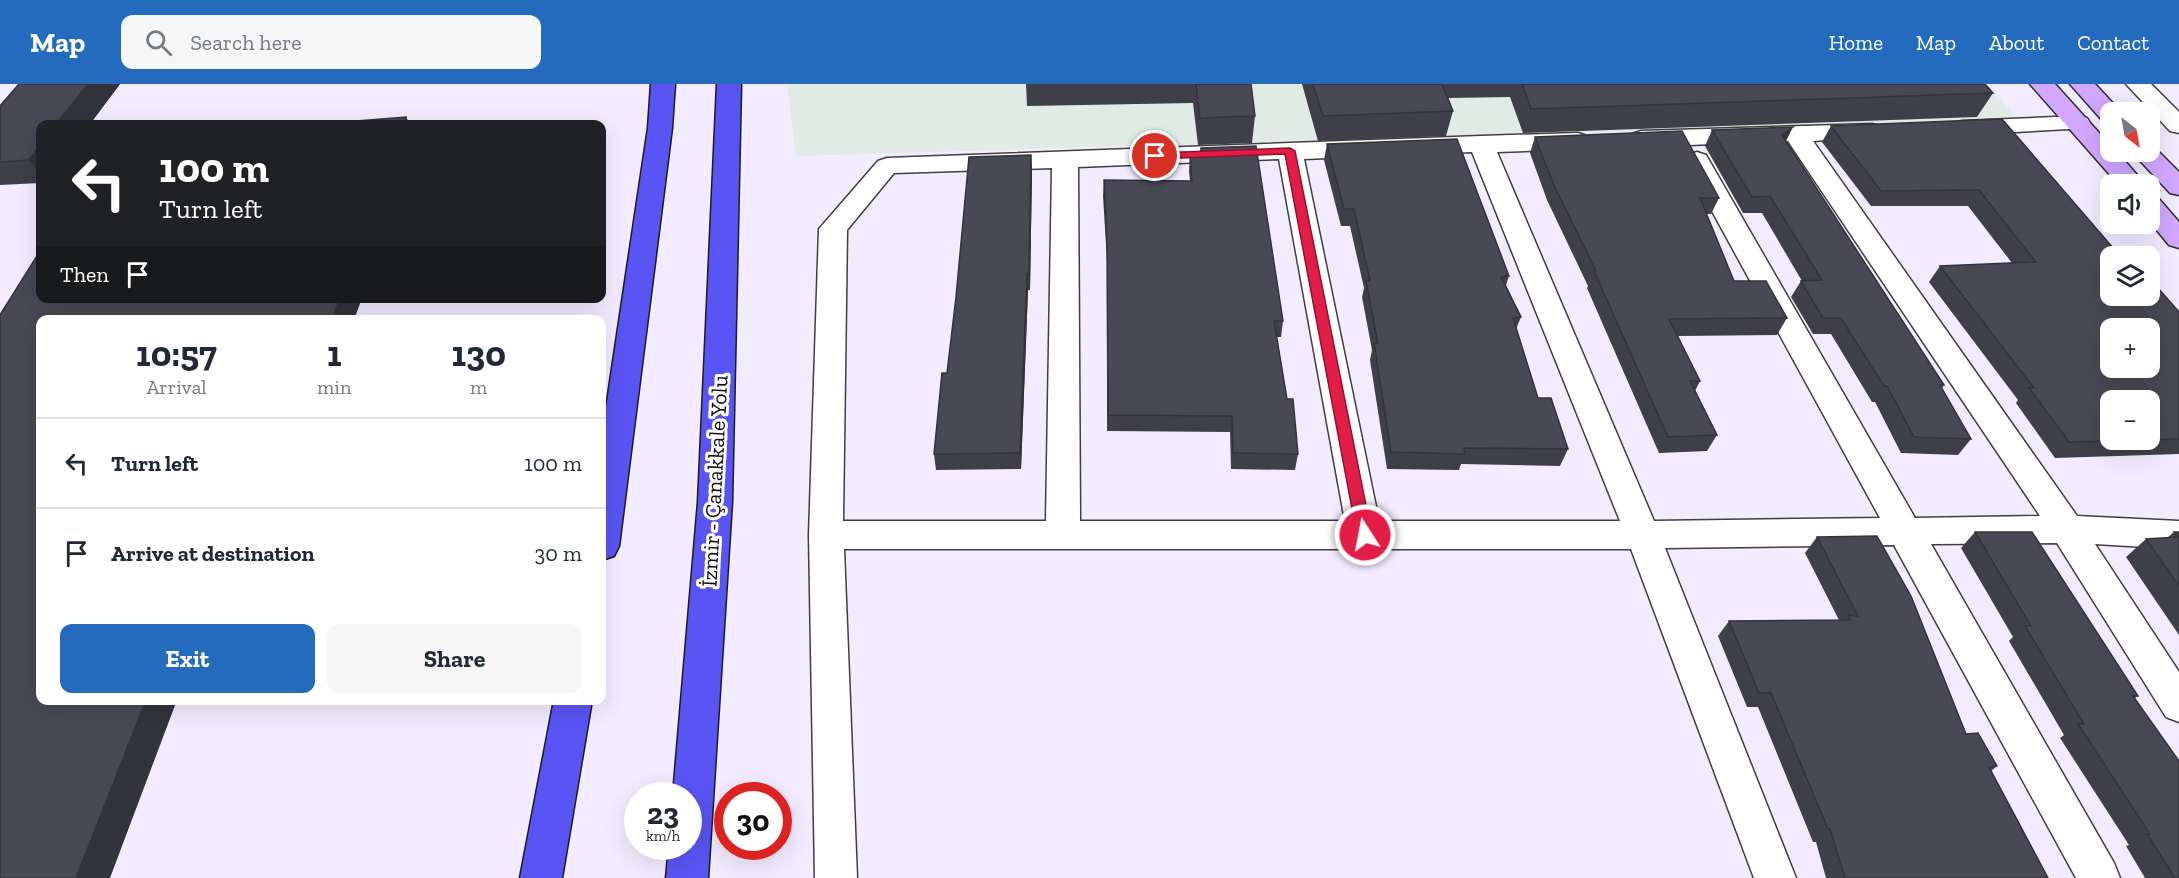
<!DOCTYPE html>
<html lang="en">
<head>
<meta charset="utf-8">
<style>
  body { margin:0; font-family:"Zilla Slab",serif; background:#f6f6f7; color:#1f2937; height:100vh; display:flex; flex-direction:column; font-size:22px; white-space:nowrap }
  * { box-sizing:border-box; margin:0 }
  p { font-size:20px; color:#747a83 }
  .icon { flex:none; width:33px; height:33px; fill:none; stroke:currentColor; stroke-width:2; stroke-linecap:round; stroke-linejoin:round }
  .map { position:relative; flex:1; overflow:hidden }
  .drawer { position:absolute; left:36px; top:231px; width:570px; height:390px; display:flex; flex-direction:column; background:#fff; border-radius:12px; box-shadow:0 6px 24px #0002 }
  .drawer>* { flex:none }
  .guide { position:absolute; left:36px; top:36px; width:570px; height:183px; border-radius:12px; box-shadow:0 6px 24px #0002; background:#202124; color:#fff; overflow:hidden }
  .needle { width:39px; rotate:149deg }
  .tools { position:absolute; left:2100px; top:18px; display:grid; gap:12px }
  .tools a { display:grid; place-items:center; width:60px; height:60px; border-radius:12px; background:#fff; box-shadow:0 6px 24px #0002; font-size:30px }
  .speed { position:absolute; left:624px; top:698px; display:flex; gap:12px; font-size:30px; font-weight:700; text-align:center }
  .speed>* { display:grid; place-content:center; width:78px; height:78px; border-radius:50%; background:#fff; box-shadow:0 6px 24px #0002; line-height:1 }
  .speed small { font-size:15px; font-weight:400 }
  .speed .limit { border:9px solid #d22; background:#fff; color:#111 }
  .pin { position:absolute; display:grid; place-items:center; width:51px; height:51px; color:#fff; margin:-26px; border:3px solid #fff; border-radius:50%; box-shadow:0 2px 6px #0007 }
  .me { position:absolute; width:66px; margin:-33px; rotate:349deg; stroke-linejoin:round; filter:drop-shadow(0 0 4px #0008) }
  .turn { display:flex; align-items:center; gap:21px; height:126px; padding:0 24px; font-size:27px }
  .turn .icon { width:78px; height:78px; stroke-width:2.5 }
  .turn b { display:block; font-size:42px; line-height:51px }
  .then { display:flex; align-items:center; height:57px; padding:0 24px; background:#0003; gap:12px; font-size:22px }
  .eta { display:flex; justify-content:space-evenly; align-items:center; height:102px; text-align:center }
  .eta b { font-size:36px; font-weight:700; line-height:42px }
  .cta { display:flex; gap:12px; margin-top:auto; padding:12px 24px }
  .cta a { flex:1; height:69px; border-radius:12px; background:#246bbd; color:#fff; font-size:24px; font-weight:700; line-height:69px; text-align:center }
  .cta a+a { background:#f6f6f7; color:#1f2937 }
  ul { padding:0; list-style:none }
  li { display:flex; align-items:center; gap:18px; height:90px; padding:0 24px; border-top:2px solid #e0e1e3 }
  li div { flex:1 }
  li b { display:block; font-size:22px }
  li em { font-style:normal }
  header { display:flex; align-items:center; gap:36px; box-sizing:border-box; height:84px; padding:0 30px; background:#246bbd; color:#fff }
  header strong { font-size:28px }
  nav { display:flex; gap:33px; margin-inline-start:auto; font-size:21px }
  .search { width:420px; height:54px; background:#f6f6f7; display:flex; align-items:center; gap:15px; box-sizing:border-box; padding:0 21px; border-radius:12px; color:#747a83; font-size:22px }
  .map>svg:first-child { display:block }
</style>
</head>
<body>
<header>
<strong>Map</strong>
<div class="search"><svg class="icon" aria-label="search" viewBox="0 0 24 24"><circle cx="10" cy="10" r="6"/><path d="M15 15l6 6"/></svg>Search here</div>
<nav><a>Home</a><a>Map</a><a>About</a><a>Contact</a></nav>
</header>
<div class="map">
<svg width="2179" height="794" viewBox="0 0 2179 794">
  <rect width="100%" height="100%" fill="#f3ecff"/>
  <path fill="#e0ebe6" d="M 787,0 L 1987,0 L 2019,36 L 796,72 Z"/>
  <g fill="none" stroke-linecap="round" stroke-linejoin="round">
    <defs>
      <path id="street" d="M 2126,0 L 2151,0 L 2179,28 L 2179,49 L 2170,47 Z
        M 2078,32 L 2087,34 L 2090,39 L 2087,44 L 1962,51 L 1953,49 L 1950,44 L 1953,39 L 1962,37 Z
        M 1872,40 L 1881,42 L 1884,47 L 1881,52 L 1813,57 L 2077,432 L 2179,437 L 2179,465 L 2095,460 L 2179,588 L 2179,638 L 2166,633 L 2057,459 L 1931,460 L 2114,779 L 2120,794 L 2076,794 L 1894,461 L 1665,464 L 1796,794 L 1754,794 L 1631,465 L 844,465 L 857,794 L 815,794 L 809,451 L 819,145 L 878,77 L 887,74 L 1481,52 L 1578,49 L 1587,52 L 1591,57 L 1587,62 L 1578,65 L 1497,68 L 1654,437 L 1880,434 L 1684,76 L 1688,71 L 1697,68 L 1706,71 L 1915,434 L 2040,432 L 1788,57 L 1641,63 L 1632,60 L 1628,55 L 1632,50 L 1641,47 ZM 1472,68 L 1620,437 L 1379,437 L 1304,75 ZM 1279,75 L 1345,437 L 1080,437 L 1078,83 ZM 1052,84 L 1046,437 L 843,437 L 847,146 L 894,89 Z"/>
      <path id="secondary" d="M 2030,0 L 2055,0 L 2110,61 L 2110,68 L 2117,68 L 2145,100 L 2118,100 Z
        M 2070,0 L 2095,0 L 2121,28 L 2110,28 L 2110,37 L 2101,35 Z
        M 2150,61 L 2154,63 L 2179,88 L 2179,111 L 2170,109 L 2132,68 L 2150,68 Z
        M 2150,113 L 2159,115 L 2179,138 L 2179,164 L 2169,161 L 2150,138 Z"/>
      <path id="highway" d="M 651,0 L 675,0 L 672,44 L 619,462 L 614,472 L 602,476 L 602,351 L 648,44 Z
        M 717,0 L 741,0 L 732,418 L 708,794 L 666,794 L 669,762 L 688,762 L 688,711 L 673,711 L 698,418 Z
        M 554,616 L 592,616 L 562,794 L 520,794 Z"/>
    </defs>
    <use href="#street" stroke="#3f3f3f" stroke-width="3"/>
    <use href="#secondary" stroke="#2e2e2e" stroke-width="3"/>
    <use href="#highway" stroke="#1d1d1d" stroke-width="3"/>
    <use href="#street" fill="#fff" fill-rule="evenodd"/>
    <use href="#secondary" fill="#d1a7ff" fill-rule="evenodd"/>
    <use href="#highway" fill="#5b54f5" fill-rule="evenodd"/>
  </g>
  <path fill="#3f3f49" d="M 120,0 L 90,40 L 40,40 L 40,99 L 0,101 L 0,22 Z
    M 1026,0 L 1251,0 L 1255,32 L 1252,59 L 1198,61 L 1193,19 L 1027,22 Z
    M 1302,0 L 1985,0 L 1993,9 L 1977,33 L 1523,49 L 1510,13 L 1448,14 L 1453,27 L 1446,52 L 1318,57 Z
    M 2002,35 L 2120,172 L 2179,228 L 2179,370 L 2055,374 L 2016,319 L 2018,316 L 1929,198 L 1940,182 L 2012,179 L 1968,122 L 1871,122 L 1822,58 L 1831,42 Z
    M 1712,46 L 1786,58 L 1944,301 L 1942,304 L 1971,355 L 1958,371 L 1901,369 L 1875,318 L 1872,318 L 1831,250 L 1813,250 L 1791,213 L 1801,197 L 1802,197 L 1762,129 L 1743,129 L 1705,62 Z
    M 1535,53 L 1719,114 L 1711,130 L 1706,130 L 1734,197 L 1787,234 L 1777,251 L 1678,252 L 1700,297 L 1695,307 L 1717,351 L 1707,367 L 1659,369 L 1587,204 L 1588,202 L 1547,116 L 1530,69 Z
    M 1327,60 L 1509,192 L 1506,201 L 1521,233 L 1516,245 L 1538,314 L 1568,365 L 1560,382 L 1461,380 L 1459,386 L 1387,385 L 1370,276 L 1372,266 L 1362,213 L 1364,204 L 1350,142 L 1341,142 L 1324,76 Z
    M 1201,64 L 1283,237 L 1281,253 L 1277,253 L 1287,315 L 1298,370 L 1295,386 L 1231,385 L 1230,348 L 1107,347 L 1107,177 L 1103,112 L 1104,96 L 1190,97 L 1189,87 L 1190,71 L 1200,71 Z
    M 1031,71 L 1032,87 L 1030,206 L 1028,206 L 1021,385 L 936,386 L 934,370 L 947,289 Z
    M 1975,448 L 2138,612 L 2135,614 L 2179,794 L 2145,794 L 2126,762 L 2129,761 L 2060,654 L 2064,651 L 2009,557 L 2013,553 L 1961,464 Z
    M 2174,448 L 2179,448 L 2179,551 L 2126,473 L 2146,455 L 2167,454 Z
    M 1817,453 L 1966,650 L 1997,682 L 1991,687 L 2048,794 L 1826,794 L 1816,758 L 1813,758 L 1758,623 L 1747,623 L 1718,552 L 1729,537 L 1839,536 L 1805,469 Z"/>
  <path fill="#33333c" d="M 88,0 L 120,0 L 90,40 L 56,40 Z
    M 406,33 L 410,40 L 404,40 Z
    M 1793,43 L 1785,59 L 1782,51 Z
    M 40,61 L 40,91 L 29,76 Z
    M 1031,71 L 1032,87 L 1030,206 L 1029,190 Z
    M 1027,190 L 1028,206 L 1021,385 L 1020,369 Z
    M 340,214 L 362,214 L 354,236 L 332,236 Z
    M 146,616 L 177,616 L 110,794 L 76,794 Z"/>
  <path fill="#494955" stroke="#33333c" stroke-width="1.5" fill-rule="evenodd" d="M 19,0 L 88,0 L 56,40 L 40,40 L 40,61 L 29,76 L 0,78 L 0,22 Z
    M 1196,0 L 1251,0 L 1255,32 L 1200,34 Z
    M 1313,0 L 1442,0 L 1453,27 L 1323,32 Z
    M 1522,0 L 1985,0 L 1993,9 L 1531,25 Z
    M 406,33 L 404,40 L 318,40 Z
    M 2002,35 L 2120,172 L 2110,172 L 2110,212 L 2150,212 L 2150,195 L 2179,228 L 2179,355 L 2069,358 L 2029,304 L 2034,304 L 1940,182 L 2036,178 L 1979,106 L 1881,107 L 1831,42 ZM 2110,244 L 2150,244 L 2150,284 L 2110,284 ZM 2110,316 L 2150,316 L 2150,356 L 2110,356 Z
    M 1793,43 L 1782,51 L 1944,301 L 1940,301 L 1971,355 L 1914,353 L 1887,302 L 1884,302 L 1841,234 L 1823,234 L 1801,197 L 1822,196 L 1770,112 L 1752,113 L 1712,46 Z
    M 1682,47 L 1719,114 L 1700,114 L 1734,197 L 1766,197 L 1787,234 L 1669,235 L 1700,297 L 1690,297 L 1717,351 L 1668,353 L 1594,187 L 1596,187 L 1553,99 L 1535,53 Z
    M 1457,55 L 1509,192 L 1501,193 L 1521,233 L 1513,234 L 1538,314 L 1551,314 L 1568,365 L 1464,364 L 1465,370 L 1391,368 L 1374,259 L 1378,259 L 1366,197 L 1370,197 L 1354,125 L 1344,125 L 1327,60 Z
    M 1256,62 L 1283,237 L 1274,237 L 1287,315 L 1293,315 L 1298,370 L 1233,369 L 1232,332 L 1108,331 L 1107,160 L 1104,96 L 1192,97 L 1190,71 L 1201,71 L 1201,64 Z
    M 1031,71 L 1029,190 L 1027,190 L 1020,369 L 934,370 L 942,289 L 947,289 L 956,213 L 969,73 Z
    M 40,167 L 40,214 L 340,214 L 332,236 L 40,236 L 40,616 L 146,616 L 76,794 L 0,794 L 0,231 Z
    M 1975,448 L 2032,448 L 2138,612 L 2133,612 L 2179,677 L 2179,794 L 2175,794 L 2147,750 L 2150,750 L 2078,640 L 2084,640 L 2025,542 L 2031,542 Z
    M 2174,448 L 2179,448 L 2179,502 L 2146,455 L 2179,453 Z
    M 1877,452 L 1911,512 L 1966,650 L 1978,649 L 1997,682 L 1989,683 L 2048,794 L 1845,794 L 1830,745 L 1828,745 L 1771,609 L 1759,609 L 1729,537 L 1850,536 L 1848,531 L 1858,532 L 1817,453 Z"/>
  <path fill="#e11d48" stroke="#92132f" stroke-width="1.5" d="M 1290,64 L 1295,67 L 1372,451 L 1370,455 L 1360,455 L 1357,451 L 1285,70 L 1155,75 L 1150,72 L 1155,69 Z"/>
  <g text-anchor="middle" stroke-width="6" stroke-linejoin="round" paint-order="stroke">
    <g font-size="22" fill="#0c0c0c" stroke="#fff">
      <text transform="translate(714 397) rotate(-87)" y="8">İzmir - Çanakkale Yolu</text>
    </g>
  </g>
</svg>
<div class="tools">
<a><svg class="needle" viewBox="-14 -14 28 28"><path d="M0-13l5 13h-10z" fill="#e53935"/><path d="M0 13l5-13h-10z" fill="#747a83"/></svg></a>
<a><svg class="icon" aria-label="sound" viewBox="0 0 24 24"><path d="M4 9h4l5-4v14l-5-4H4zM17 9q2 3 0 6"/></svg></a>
<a><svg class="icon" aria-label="layers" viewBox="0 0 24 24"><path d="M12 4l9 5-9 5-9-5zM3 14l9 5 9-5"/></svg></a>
<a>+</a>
<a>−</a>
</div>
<div class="speed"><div>23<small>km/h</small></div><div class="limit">30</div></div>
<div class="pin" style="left:1155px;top:72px;background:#d93025"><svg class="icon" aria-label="arrive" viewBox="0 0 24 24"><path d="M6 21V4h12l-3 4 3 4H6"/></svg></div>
<svg class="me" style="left:1365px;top:451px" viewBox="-20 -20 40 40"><circle r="17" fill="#e11d48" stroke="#fff" stroke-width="3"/><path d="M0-11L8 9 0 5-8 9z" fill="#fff"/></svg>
<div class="guide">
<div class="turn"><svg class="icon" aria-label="left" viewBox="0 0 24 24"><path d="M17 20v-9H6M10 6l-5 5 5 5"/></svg><div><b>100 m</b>Turn left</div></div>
<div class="then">Then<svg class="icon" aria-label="arrive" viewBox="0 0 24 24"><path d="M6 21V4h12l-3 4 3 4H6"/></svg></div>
</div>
<section class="drawer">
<div class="eta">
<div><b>10:57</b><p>Arrival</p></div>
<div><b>1</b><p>min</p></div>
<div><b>130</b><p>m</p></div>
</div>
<ul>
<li><svg class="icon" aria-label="left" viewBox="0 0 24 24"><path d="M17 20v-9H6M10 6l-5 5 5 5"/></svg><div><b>Turn left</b></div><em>100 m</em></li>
<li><svg class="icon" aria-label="arrive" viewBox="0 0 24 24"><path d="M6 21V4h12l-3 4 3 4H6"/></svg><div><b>Arrive at destination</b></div><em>30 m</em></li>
</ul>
<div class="cta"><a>Exit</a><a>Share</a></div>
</section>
</div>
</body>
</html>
